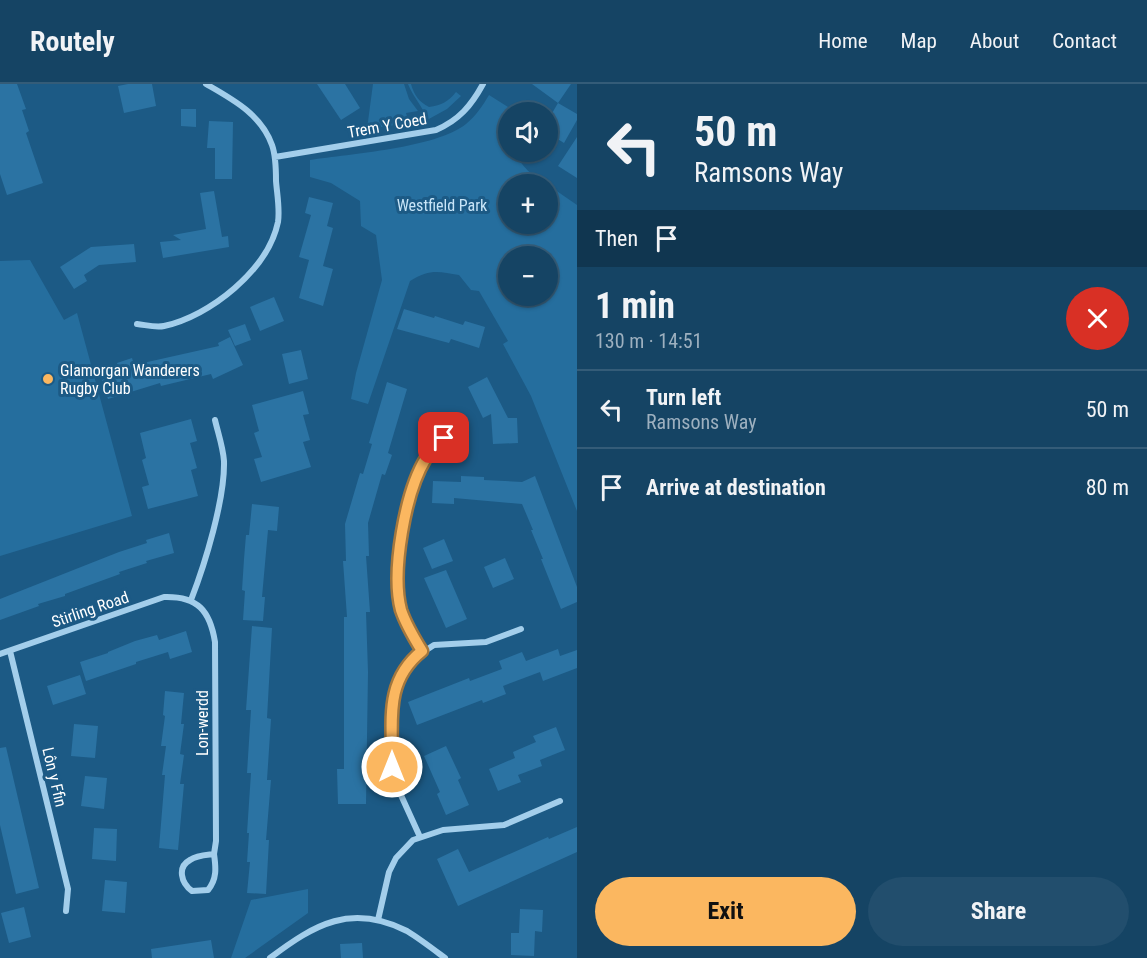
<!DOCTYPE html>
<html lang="en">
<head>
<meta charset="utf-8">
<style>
  body { margin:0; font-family:"Roboto Condensed",sans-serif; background:#224e6d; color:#f1f3f6; height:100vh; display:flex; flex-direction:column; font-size:22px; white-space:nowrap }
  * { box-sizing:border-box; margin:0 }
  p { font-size:20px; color:#9db0bf }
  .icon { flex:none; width:33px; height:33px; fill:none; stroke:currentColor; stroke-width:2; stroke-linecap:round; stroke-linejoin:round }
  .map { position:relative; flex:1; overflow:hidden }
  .details { display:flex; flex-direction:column; background:#154464; width:570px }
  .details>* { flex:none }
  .hud { background:#154464; color:#f1f3f6; overflow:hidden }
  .buttons { position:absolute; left:498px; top:18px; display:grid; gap:12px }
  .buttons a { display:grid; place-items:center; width:60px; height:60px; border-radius:50%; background:#154464; box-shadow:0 2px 4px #0004,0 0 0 2px #345c78; font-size:30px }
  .pin { position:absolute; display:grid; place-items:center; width:51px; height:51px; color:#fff; margin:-26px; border-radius:12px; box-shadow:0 3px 9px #0006 }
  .me { position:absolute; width:66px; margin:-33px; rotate:0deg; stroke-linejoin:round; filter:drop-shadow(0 0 4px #0008) }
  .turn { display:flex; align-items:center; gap:21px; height:126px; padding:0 18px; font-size:27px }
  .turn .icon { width:78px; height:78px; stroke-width:2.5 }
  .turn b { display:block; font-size:42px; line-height:51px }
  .then { display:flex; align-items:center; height:57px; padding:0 18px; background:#0003; gap:12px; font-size:22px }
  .round { display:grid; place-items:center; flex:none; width:63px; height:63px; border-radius:32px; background:#224e6d }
  .overview { display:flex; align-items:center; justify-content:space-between; height:102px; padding:0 18px }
  h1 { font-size:36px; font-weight:700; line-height:45px }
  .action { display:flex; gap:12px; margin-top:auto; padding:12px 18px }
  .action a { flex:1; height:69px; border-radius:36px; background:#fbb760; color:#111; font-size:24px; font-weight:700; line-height:69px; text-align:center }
  .action a+a { background:#224e6d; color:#f1f3f6 }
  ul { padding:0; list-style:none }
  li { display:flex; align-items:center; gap:18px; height:78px; padding:0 18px; border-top:2px solid #345c78 }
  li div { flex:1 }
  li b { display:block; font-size:22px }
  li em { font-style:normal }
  header { display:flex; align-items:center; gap:36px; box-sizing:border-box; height:84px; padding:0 30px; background:#154464; border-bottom:2px solid #345c78 }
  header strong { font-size:28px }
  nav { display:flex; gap:33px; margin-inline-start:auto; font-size:21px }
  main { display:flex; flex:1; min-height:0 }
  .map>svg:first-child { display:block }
</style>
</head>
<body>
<header>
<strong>Routely</strong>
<nav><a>Home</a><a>Map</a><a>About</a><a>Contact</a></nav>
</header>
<main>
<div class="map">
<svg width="577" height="874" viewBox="0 0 577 874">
  <rect width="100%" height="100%" fill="#1c5a85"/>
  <path fill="#256e9e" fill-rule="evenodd" d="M 373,0 L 404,0 L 409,15 L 418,27 L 406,29 L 409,39 L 367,45 Z
    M 408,0 L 411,0 C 414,11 419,18 429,23 C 442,21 448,18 456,8 L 461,12 L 447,25 L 427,36 C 423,22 413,13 408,0 Z
    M 489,11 L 511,25 L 511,28 L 508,28 L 508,68 L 516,68 C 520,83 534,92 546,100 L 508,100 L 508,140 L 548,140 L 548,101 L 577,121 L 577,427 L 531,312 L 503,260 L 508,257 L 479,207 L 471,206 L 459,191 C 438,187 429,185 410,197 L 368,320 L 351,315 L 356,289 L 382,196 L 376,151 L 361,142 L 360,117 L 331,99 L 310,93 L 310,76 C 350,70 436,64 466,40 C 476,32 483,21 489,11 ZM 508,172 L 548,172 L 548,212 L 508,212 Z
    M 30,176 L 64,236 L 77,229 L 132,432 L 0,472 L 0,177 Z
    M 308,805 L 308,829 L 245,874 L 231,874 L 251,816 Z"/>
  <path fill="#2b73a3" d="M 0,0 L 17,0 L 26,25 L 22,26 L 29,47 L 26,49 L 43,99 L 7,111 L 0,90 Z
    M 128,0 L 152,0 L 156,22 L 124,29 L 118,2 Z
    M 317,0 L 345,0 L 360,24 L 341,36 Z
    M 532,0 L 571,0 L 558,19 Z
    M 558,19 L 577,30 L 577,36 L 564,59 L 548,49 L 548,36 Z
    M 181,25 L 196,25 L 196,43 L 181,42 Z
    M 209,37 L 233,38 L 232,95 L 215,95 L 215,64 L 207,64 Z
    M 577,53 L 577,94 L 558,82 Z
    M 214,107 L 222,153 L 228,152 L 229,163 L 163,174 L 160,158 L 181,156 L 173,151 L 206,145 L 200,109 Z
    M 309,113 L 333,119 L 327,142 L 333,144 L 323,182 L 333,185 L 323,222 L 299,214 L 309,176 L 299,173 L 311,131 L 305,129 Z
    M 134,160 L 136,178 L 99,181 L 84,191 L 87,197 L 74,205 L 60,183 L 91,163 Z
    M 274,213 L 284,237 L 260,247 L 250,223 Z
    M 404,225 L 434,234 L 435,232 L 463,241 L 465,237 L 485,243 L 479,264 L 451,255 L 449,259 L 397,245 Z
    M 245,240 L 251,256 L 235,262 L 228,246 Z
    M 230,253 L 243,281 L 213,295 L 211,290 L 161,302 L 160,299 L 108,315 L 102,296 L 120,290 L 117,279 L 132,274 L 134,281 L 219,262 L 218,259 Z
    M 301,266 L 308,295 L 289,300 L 282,270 Z
    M 487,293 L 508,334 L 517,334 L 518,359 L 493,360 L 491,330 L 483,334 L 468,303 Z
    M 387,298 L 407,305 L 388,369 L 392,371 L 385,391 L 382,390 L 368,439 L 369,472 L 366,472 L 370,528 L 366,528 L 368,588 L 366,720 L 338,720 L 337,685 L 344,685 L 344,533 L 347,533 L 343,477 L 346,477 L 345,440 L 360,389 L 363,390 L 372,360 L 369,359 Z
    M 303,307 L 309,330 L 303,331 L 310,356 L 303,358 L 311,383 L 261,398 L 254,375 L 262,373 L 254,349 L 259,347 L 252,321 Z
    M 191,335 L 197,357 L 190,359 L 197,384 L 191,386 L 198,412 L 148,425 L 142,403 L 149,401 L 142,376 L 146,374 L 140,349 Z
    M 461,392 L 484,393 L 484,396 L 522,398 L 535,392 L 577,503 L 577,518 L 561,525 L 541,475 L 543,475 L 531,446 L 533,446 L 522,420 L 454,414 L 454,420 L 432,419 L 433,397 L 461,398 Z
    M 252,420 L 279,423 L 277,447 L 268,446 L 262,513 L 265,513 L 263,537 L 243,536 L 245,507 L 242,506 L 244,475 L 246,451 L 249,451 Z
    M 169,449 L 174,469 L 146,477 L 147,479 L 119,488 L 120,490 L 65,510 L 65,512 L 38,520 L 39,522 L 0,536 L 0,515 L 119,468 L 147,459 L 146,456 Z
    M 444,455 L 453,477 L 432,485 L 423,464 Z
    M 505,474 L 514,495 L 493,504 L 484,483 Z
    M 446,486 L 467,535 L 446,544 L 424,494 Z
    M 252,542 L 272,544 L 267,634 L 271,635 L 267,696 L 271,696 L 266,756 L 269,756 L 266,810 L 247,809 L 250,778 L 247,778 L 249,749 L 247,749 L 251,689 L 247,689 L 251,626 L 246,626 Z
    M 186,547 L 192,568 L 170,575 L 168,568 L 136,578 L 136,580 L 86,597 L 80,578 L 108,569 L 108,568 L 135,557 L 157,551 L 159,556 Z
    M 558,565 L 560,572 L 577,566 L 577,584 L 543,597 L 540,588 L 503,602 L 506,610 L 483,619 L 482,616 L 417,641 L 408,618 L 469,594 L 470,597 L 502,585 L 499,577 L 522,568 L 526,577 Z
    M 80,591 L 86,610 L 53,621 L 47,602 Z
    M 165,607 L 184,609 L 181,640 L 184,640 L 180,670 L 184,671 L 180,700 L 184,700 L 178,766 L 159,764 L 165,691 L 162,691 L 166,662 L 161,662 L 165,632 L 163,631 Z
    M 74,640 L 98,642 L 95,674 L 71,672 Z
    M 556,643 L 565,666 L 540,676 L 542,682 L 518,691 L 521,698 L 498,707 L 489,685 L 515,674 L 513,668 L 536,658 L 533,652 Z
    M 446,662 L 461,694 L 458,696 L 469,721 L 446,731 L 437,710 L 440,708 L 424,672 Z
    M 6,663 L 39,804 L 16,810 L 0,741 L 0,664 Z
    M 85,692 L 107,694 L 104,725 L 81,722 Z
    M 577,743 L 577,768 L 458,822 L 437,775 L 458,765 L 469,788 L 548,753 L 549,755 Z
    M 94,744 L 117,745 L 116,777 L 92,775 Z
    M 105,796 L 127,798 L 125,829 L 102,827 Z
    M 24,823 L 31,853 L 9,859 L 1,829 Z
    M 520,825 L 543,826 L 542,848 L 535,847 L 534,872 L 511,871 L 511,849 L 519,849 Z
    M 211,856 L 214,874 L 152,874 L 151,865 Z
    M 362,859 L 363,874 L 341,874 L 340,860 Z"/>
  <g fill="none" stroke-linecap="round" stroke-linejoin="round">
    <path stroke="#a3ceeb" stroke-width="6" d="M 275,73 L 436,46 C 459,36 471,22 483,0
      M 137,240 C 146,241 156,244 164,242 C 210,232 268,186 278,138 C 280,125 277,110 276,97 C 276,85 276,72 272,61 C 261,30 232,15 206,0
      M 191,516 C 205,480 225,415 224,377 C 223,363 218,349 215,336
      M 10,567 L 68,805 L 66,827
      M 422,567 C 414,554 406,541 402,526 C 391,489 406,407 426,374 C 431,366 438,360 444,354
      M 0,570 L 164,513 C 198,512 210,527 215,558 L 216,757 L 214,770
      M 420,753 L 395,698 L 392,683 L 393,610 L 398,596 L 414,574 L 434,561 L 486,558 L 521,545
      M 214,770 C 216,784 217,795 208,806 L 192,807 C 181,799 177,783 190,776 C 197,771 206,771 214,770 Z
      M 378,836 L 389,788 L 396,774 L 413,756 L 443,746 L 504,741 L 560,717
      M 270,874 C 315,840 351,819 407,847 C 420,855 433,865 445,874"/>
  </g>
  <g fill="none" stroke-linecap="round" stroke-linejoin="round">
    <defs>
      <path id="route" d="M 392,683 C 393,639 383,598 422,567 C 414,554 406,541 401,526 C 391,488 405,408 426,374 C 431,366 438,360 444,354"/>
    </defs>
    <use href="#route" stroke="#a3773e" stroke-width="15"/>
    <use href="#route" stroke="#fbb760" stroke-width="10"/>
  </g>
  <circle fill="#fbb760" stroke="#1c5a85" stroke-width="2" cx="48" cy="295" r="6"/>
  <g text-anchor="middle" stroke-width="6" stroke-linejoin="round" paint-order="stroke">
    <g font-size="16" fill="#fff" stroke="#1c5a85">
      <text transform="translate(387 41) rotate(-10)" y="6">Trem Y Coed</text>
      <text transform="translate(90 525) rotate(-19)" y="6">Stirling Road</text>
      <text transform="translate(202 639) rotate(-90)" y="6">Lon-werdd</text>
      <text transform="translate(55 693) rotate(77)" y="6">Lôn y Ffin</text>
    </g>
    <g font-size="16" fill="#c8e5f8" stroke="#1c5a85">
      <text x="442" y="127">Westfield Park</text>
    </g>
    <g font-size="16" fill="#fff" stroke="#1c5a85" text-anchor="start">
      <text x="60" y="292">Glamorgan Wanderers<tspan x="60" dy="18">Rugby Club</tspan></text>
    </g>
  </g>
</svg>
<div class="buttons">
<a><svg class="icon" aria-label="sound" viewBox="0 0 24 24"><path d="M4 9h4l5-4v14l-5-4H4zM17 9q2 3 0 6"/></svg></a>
<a>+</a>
<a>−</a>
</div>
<div class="pin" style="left:444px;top:354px;background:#d93025"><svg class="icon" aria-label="arrive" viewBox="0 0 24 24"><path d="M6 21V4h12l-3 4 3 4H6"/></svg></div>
<svg class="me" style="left:392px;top:683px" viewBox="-20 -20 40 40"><circle r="17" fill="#fbb760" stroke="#fff" stroke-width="3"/><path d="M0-11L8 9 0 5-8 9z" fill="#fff"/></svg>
</div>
<section class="details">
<div class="hud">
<div class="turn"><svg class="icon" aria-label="left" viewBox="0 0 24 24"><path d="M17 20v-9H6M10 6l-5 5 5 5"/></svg><div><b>50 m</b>Ramsons Way</div></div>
<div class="then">Then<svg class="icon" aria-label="arrive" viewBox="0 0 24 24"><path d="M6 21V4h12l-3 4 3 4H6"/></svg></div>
</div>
<div class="overview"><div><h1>1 min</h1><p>130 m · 14:51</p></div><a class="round" style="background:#d93025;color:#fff"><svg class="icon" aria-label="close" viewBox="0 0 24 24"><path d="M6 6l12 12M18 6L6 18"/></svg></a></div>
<ul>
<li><svg class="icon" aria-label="left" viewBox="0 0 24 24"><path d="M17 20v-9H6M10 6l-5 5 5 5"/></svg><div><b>Turn left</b><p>Ramsons Way</p></div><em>50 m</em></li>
<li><svg class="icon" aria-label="arrive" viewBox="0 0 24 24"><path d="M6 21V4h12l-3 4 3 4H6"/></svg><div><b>Arrive at destination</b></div><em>80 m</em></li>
</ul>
<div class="action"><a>Exit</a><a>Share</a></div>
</section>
</main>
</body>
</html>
